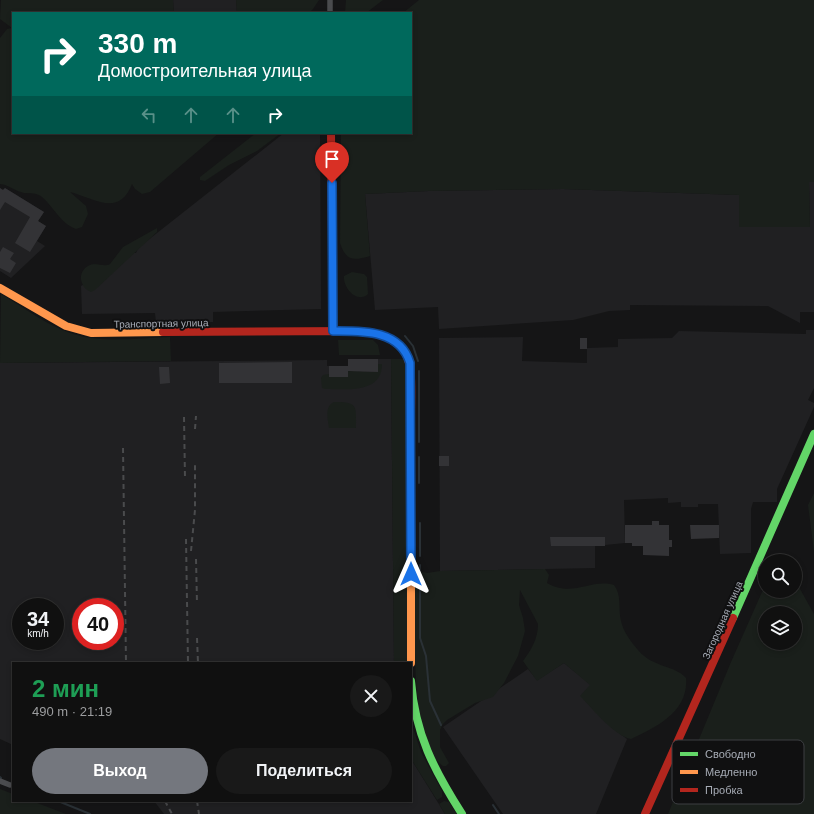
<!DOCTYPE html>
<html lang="ru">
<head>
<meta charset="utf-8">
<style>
  body { margin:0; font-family:Helvetica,sans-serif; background:#191919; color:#f1f3f6; height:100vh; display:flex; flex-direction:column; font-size:15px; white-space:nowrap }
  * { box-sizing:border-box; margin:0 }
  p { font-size:13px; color:#9c9d9f }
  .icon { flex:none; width:22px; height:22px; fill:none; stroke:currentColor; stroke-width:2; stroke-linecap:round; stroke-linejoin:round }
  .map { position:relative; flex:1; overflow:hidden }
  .sheet { position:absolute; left:12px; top:662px; width:400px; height:140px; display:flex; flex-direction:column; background:#101010; border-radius:0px; box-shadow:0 2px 6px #0003,0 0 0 1px #303030 }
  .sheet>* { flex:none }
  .banner { position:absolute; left:12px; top:12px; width:400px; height:122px; border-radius:0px; box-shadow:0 2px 6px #0003,0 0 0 1px #303030; background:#00695c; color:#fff; overflow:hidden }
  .controls { position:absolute; left:758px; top:554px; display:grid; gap:8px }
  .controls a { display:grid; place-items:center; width:44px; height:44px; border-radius:50%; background:#101010; box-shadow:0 2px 6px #0003,0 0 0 1px #303030; font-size:20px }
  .speed { position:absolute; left:12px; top:598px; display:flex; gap:8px; font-size:20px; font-weight:700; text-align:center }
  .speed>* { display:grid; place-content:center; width:52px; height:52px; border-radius:50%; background:#101010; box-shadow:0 2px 6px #0003,0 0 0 1px #303030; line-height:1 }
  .speed small { font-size:10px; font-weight:400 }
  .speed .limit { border:6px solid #d22; background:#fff; color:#111 }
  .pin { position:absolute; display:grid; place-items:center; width:34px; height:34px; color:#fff; margin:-41px -17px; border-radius:50% 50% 50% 0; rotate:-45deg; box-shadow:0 0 4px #0007 }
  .pin .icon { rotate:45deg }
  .me { position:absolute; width:44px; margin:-22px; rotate:0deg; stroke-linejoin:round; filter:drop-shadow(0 0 3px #0008) }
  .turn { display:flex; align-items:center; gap:14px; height:84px; padding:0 20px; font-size:18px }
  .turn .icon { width:52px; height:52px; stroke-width:2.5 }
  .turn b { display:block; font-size:28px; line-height:34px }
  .lanes { display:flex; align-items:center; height:38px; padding:0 20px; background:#0003; justify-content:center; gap:20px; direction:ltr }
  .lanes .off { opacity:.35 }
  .round { display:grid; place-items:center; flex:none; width:42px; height:42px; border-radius:21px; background:#191919 }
  .headline { display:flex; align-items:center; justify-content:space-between; height:68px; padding:0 20px }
  h1 { font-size:24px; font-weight:700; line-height:30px; color:#1e9e55 }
  .action { display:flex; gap:8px; margin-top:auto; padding:8px 20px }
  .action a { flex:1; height:46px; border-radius:24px; background:#74777e; color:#fff; font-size:16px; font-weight:700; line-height:46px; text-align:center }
  .action a+a { background:#191919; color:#f1f3f6 }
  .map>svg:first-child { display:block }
</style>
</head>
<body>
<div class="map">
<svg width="814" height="814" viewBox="0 0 814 814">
  <rect width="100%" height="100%" fill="#151516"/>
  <path fill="#202022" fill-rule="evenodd" d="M 173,0 L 236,0 L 237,13 L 174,13 Z
    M 284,133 L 320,133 L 321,309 L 213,312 L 213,322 L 156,323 L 155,313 L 82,314 L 81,286 L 134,253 L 136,253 L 138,248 Z
    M 809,182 L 814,182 L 814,312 L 800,312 L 800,323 L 768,306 L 630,305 L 630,310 L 609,311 L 573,320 L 439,329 L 438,307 L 375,310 L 365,194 L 428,191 L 563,189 L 740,195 L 739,227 L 810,227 Z
    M 0,188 L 3,190 L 5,188 L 44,212 L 38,221 L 46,226 L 37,241 L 45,246 L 11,278 L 0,271 Z
    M 806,330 L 814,330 L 814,388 L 808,400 L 814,403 L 814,407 L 777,489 L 777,502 L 753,502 L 751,509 L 751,553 L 720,554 L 718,504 L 698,504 L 698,507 L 681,507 L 681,502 L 668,503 L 668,498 L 624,500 L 625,543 L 595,546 L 595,568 L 440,571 L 439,338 L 523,337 L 522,361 L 587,363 L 587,348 L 618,347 L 618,339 L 672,338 L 679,331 L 806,334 Z
    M 348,359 L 391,359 L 394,663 L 13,663 L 13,745 L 0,739 L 0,363 L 327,360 L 327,366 L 348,366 ZM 21,607 L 55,607 L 55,641 L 21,641 ZM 81,607 L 115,607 L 115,641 L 81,641 Z
    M 564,663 L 591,685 L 581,696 L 611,727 L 627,739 L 596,814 L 503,814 L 443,727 L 528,669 L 537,680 Z
    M 411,759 L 445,814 L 164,814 L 154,801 L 411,801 Z"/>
  <path fill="#1a1f1b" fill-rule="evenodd" d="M 1,0 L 173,0 L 174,13 L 13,13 L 13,133 L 219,133 L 150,192 L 142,194 L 135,189 L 132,184 C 119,217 96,199 70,192 L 86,206 L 88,214 L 82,227 L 76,229 C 60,223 54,207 42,197 C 36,192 30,194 24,193 C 15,191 9,185 0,184 L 0,38 L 7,29 L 12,28 L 0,19 Z
    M 236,0 L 319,0 L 313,9 L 309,13 L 237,13 Z
    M 346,0 L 383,0 L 366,13 L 345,13 Z
    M 419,0 L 814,0 L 814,182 L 809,182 L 810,227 L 739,227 L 739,195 L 563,189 L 428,191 L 365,194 L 370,256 C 353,261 346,261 340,243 L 341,133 L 411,133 L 411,13 L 403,13 Z
    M 256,133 L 281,133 L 257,151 L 229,165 L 205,181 L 200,180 L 200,177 Z
    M 157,228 L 157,232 L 95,290 L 91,292 C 86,290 83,287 82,283 C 78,274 85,265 94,264 C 100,264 105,267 110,264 L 123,247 Z
    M 352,272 L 364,274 L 367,277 L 368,294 C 357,304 343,288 344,276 Z
    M 1,294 C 25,308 50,328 77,335 C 104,343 141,338 170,337 L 171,361 L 0,363 Z
    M 338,340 L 373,340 L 378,345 L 380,355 L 339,355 Z
    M 391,359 L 406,359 L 407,368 L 407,663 L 394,663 Z
    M 378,364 L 382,364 C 382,394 346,389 325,389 L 322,388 L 321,378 L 323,375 L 329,374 L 330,377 L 348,377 L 348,371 L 377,372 Z
    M 334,402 C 358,402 356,405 356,428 L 329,428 C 328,420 324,406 334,402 Z
    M 814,493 L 814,552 L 808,505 Z
    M 545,569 L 549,575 L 547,583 C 573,598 591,578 614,585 C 622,595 618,609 621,621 C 623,631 631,642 638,650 C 653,668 675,665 686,678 C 689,711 657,727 631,739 C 614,736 593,709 580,696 L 590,685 L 564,663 L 537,681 L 523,661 C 531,650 538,639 538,624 L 520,590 L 519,605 L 523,618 L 525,631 L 518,656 L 504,683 L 493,697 L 475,703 L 447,720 L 443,724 L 440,730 L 440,747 L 449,763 L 446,766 L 443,766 C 412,745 415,653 415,619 C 415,605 412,587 416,573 L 420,571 L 427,573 L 440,571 Z
    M 795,580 L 814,614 L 814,814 L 668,814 L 731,662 L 762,592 L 765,588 L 765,591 L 795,591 ZM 765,613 L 795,613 L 795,643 L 765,643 Z
    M 411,722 L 421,752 L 442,791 L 442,797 L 437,800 L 411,759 Z
    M 0,789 L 13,794 L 13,801 L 32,801 L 66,814 L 0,814 Z
    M 444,801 L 449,802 L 457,814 L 445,814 L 439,804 Z"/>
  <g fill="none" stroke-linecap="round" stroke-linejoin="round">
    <path stroke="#2a3136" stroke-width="2" d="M 405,336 L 413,346 L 418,361
      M 419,371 L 419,442
      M 419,457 L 419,483
      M 420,523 L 420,556
      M 420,565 L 420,638 L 426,656 L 430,701 L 441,725
      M 0,777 L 1,778
      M 58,801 L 90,814
      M 493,805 L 499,814"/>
  </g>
  <path fill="#333336" d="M 0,188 L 3,190 L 5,188 L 44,212 L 38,221 L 46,226 L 30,252 L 15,243 L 30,217 L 5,202 L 0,210 Z
    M 3,247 L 14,253 L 10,259 L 16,263 L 10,273 L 0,268 L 0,252 Z
    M 580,338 L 587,338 L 587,349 L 580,349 Z
    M 348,359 L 378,359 L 378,372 L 348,371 L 348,377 L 329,377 L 329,366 L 348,366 Z
    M 292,362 L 292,383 L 219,383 L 219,363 Z
    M 159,367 L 169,367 L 170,383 L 160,384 Z
    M 439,456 L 449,456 L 449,466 L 439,466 Z
    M 652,521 L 659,521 L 659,525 L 669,525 L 669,540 L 672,540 L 672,547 L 669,547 L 669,556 L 643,555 L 643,546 L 632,546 L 632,543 L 625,543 L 625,525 L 652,525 Z
    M 690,525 L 719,525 L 719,538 L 691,539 Z
    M 550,537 L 605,537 L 605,546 L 551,546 Z"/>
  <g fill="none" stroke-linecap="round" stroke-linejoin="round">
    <path stroke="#4a4b4e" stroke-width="5.5" d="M 330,0 L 330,13
      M 0,781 L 10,785"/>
    <path stroke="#63d668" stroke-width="8" d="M 733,618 L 814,434
      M 411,681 C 415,734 434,770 462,814"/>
    <path stroke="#ff974d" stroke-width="8" d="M 0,288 L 66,326 L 91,333 L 163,332
      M 411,418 L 411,663"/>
    <path stroke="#b3261e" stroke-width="8" d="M 331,133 L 333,331
      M 163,332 L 353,331 C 419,335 411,365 411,418
      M 645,814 L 733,618"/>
    <path stroke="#4a4b4d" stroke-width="2" stroke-dasharray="5 4" stroke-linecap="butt" d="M 184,417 L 185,478
      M 195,429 L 196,416
      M 123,448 L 126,663
      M 186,539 L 188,663
      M 191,551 L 195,510 L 195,463
      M 196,559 L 197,603
      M 197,638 L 198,663
      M 165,801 L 172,814
      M 197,801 L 199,814"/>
  </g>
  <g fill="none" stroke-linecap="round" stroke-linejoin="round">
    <defs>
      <path id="route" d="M 332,183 L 333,331 C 361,331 400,329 410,363 L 411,574"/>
    </defs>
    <use href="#route" stroke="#114b97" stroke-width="10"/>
    <use href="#route" stroke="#1a73e8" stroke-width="7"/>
  </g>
  <g text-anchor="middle" stroke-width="4" stroke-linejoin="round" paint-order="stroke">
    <g font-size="10" fill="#a7acb6" stroke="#101011">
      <text transform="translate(161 323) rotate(-1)" y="4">Транспортная улица</text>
      <text transform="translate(722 620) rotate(-66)" y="4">Загородная улица</text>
    </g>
  </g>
  <rect x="672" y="740" width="132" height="64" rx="6" fill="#101011" stroke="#3d3f43" stroke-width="1"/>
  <rect x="680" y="752" width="18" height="4" fill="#63d668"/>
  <rect x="680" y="770" width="18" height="4" fill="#ff974d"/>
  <rect x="680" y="788" width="18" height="4" fill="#b3261e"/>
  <g font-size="11" fill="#a7acb6">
    <text x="705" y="758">Свободно</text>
    <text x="705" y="776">Медленно</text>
    <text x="705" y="794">Пробка</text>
  </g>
</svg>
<div class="controls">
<a><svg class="icon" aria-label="search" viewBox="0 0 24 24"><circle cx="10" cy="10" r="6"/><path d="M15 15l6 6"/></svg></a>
<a><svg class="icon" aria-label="layers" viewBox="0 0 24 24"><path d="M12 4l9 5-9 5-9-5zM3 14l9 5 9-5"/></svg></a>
</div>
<div class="speed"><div>34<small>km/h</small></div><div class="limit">40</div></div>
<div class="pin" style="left:332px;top:183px;background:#d93025"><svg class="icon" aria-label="arrive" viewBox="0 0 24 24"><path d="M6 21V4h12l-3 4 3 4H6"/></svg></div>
<svg class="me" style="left:411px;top:574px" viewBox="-20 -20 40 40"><path d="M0-17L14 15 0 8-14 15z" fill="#1a73e8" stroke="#fff" stroke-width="4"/></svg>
<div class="banner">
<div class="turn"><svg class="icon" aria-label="right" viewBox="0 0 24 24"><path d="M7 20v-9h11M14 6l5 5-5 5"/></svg><div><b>330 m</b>Домостроительная улица</div></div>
<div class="lanes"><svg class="icon off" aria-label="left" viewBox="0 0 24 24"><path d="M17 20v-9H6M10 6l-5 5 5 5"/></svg><svg class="icon off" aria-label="ahead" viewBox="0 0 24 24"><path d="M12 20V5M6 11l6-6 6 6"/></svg><svg class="icon off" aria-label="ahead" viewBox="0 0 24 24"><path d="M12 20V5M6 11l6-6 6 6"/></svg><svg class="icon" aria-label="right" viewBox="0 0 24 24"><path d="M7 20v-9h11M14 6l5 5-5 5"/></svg></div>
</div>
<section class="sheet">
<div class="headline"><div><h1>2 мин</h1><p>490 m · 21:19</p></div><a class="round"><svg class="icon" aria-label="close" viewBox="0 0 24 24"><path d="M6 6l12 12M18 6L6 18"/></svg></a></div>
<div class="action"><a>Выход</a><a>Поделиться</a></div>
</section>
</div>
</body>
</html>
